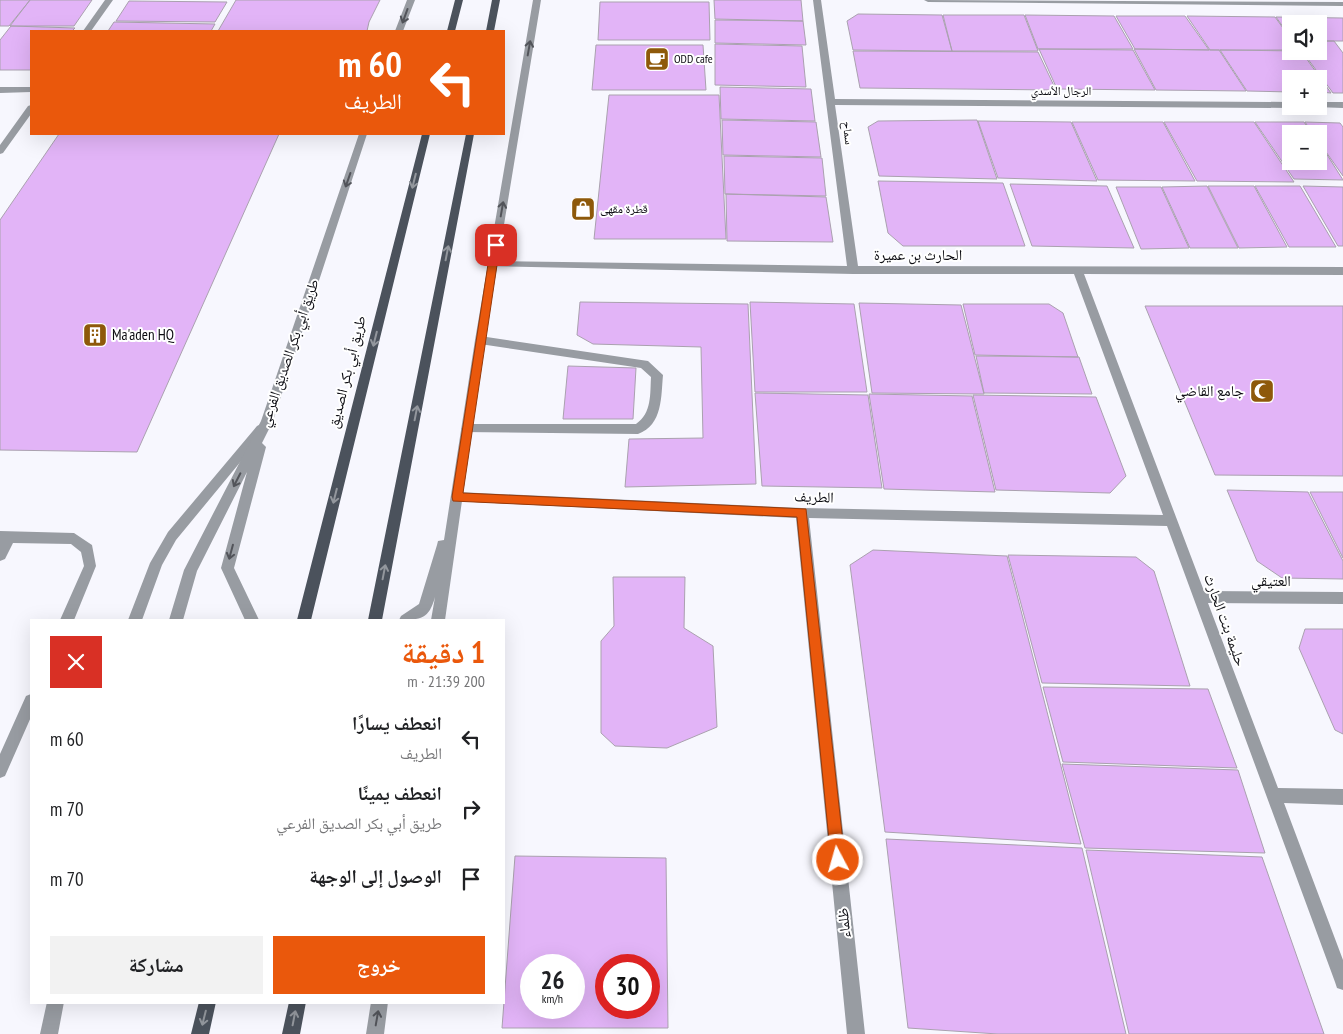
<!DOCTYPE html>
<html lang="ar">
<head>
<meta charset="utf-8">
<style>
  body { margin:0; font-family:"PT Sans Narrow","Noto Naskh Arabic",sans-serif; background:#f2f2f2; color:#202124; direction:rtl; height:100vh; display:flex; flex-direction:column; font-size:19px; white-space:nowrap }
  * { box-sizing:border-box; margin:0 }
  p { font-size:16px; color:#757577 }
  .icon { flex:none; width:28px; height:28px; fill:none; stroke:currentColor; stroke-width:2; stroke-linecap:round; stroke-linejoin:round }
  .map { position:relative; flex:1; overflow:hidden; direction:ltr }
  .side { position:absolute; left:30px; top:619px; width:475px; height:385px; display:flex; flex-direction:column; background:#fff; border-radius:0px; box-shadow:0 5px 20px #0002; direction:rtl }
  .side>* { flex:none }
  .banner { position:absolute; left:30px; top:30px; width:475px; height:105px; border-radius:0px; box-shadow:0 5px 20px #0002; direction:rtl; background:#ea580c; color:#fff; overflow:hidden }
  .tools { position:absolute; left:1282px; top:15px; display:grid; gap:10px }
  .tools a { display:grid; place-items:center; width:45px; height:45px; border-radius:0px; background:#fff; box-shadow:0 5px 20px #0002; font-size:25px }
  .speed { position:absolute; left:520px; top:954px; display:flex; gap:10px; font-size:25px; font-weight:700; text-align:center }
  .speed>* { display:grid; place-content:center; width:65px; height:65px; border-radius:50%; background:#fff; box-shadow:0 5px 20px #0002; line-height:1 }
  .speed small { font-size:12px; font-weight:400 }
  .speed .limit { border:8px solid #d22; background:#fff; color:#111 }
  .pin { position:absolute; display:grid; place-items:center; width:42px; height:42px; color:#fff; margin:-21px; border-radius:10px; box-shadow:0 2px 8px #0006 }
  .me { position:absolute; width:55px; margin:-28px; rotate:354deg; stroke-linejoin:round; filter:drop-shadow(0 0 4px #0008) }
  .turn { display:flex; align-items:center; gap:18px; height:105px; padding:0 20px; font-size:22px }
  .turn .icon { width:65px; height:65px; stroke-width:2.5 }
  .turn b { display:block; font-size:35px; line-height:42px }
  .round { display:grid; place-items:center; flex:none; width:52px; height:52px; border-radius:0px; background:#f2f2f2 }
  .headline { display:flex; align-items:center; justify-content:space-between; height:85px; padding:0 20px }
  h1 { font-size:30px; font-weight:800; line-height:38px; color:#ea580c }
  .button { display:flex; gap:10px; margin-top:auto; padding:10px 20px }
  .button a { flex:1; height:58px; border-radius:0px; background:#ea580c; color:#fff; font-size:20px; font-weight:800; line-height:58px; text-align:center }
  .button a+a { background:#f2f2f2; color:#202124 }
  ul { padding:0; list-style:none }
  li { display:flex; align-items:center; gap:15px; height:70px; padding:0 20px }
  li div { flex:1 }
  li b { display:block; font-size:19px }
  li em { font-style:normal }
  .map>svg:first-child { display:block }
</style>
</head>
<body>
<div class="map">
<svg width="1343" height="1034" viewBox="0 0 1343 1034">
  <rect width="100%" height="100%" fill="#f7f7fe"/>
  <path fill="#e2b4f7" stroke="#aaa1af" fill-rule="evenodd" d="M 0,0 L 30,0 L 9,26 L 0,26 Z
    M 30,0 L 92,0 L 74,26 L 10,26 Z
    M 236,0 L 380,0 L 369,22 L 367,31 L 218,31 Z
    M 714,0 L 801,0 L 803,21 L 715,19 Z
    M 129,1 L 227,2 L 215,22 L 116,21 Z
    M 600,2 L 709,2 L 710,40 L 598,40 Z
    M 858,14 L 942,15 L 952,51 L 853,50 L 847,21 Z
    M 943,15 L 1024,15 L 1038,51 L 952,51 Z
    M 1025,15 L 1114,16 L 1133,49 L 1038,49 Z
    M 1116,16 L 1185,16 L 1209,50 L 1135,49 Z
    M 1187,16 L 1275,17 L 1291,39 L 1291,50 L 1210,50 Z
    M 1276,17 L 1343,18 L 1343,41 L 1319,41 L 1319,24 L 1291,24 L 1291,38 Z
    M 715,20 L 803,21 L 806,45 L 715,43 Z
    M 114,22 L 215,24 L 211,31 L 108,31 Z
    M 11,26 L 75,28 L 72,31 L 31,31 L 31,70 L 0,70 L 0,40 Z
    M 1319,41 L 1334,41 L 1343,53 L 1343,93 L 1333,93 L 1302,51 L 1319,51 Z
    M 715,44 L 802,46 L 806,87 L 715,85 Z
    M 596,45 L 703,45 L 706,90 L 592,90 Z
    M 1039,49 L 1133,50 L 1155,90 L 1057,89 Z
    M 1134,49 L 1219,50 L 1246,91 L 1156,90 Z
    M 1220,50 L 1301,51 L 1331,93 L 1319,92 L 1319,79 L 1291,79 L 1291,92 L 1247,91 Z
    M 853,51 L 1038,52 L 1056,90 L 860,88 Z
    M 720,87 L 811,89 L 815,121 L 721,119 Z
    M 609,95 L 719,95 L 726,239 L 594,239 Z
    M 722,120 L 816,122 L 821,157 L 723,155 Z
    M 977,120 L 997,179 L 879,176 L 868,127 L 878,121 Z
    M 978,121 L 1071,122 L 1097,181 L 998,178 Z
    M 1072,122 L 1163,122 L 1195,181 L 1098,180 Z
    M 1164,122 L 1254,122 L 1294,182 L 1197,181 Z
    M 1255,122 L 1304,122 L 1312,134 L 1291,134 L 1291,161 L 1319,161 L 1319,142 L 1343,180 L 1294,179 Z
    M 1305,122 L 1340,123 L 1343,127 L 1343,176 L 1319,142 L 1319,134 L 1313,134 Z
    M 59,134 L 279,134 L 137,452 L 0,450 L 0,220 Z
    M 724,156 L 822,158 L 826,196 L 725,194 Z
    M 878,181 L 1003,183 L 1025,246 L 903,246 L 888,233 Z
    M 1010,184 L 1107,186 L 1134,248 L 1032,246 Z
    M 1207,186 L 1238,248 L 1190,248 L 1162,187 Z
    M 1208,186 L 1254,186 L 1287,247 L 1239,248 Z
    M 1255,186 L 1300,186 L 1336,247 L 1289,247 Z
    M 1303,186 L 1343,187 L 1343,246 L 1338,246 Z
    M 1116,187 L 1161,187 L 1189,248 L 1141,249 Z
    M 726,194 L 826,197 L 833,242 L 727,241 Z
    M 580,302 L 748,304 L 756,484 L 625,487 L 629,439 L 703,438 L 701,347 L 593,344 L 577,335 Z
    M 750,302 L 854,304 L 867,392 L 755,392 Z
    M 859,303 L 961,305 L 984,394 L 872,393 Z
    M 963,304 L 1049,304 L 1063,313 L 1078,357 L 975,355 Z
    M 1145,306 L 1343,306 L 1343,476 L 1215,475 Z
    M 976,356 L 1079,357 L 1092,394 L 984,393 Z
    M 568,366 L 636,368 L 633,419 L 563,419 Z
    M 755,393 L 868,395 L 882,488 L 762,486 Z
    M 869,394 L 972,396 L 995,492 L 884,489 Z
    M 973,395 L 1096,397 L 1126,476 L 1110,493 L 996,490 Z
    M 1227,490 L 1308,492 L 1343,561 L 1343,579 L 1282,578 L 1257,561 Z
    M 1310,492 L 1343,492 L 1343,558 Z
    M 873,550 L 1007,556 L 1081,844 L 885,832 L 850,565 Z
    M 1008,555 L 1136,557 L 1154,571 L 1190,686 L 1042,683 Z
    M 613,577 L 685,577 L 684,628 L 713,646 L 717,727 L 667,748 L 615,746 L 601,733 L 601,641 L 614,626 Z
    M 1305,629 L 1343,629 L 1343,734 L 1335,730 L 1299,648 Z
    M 1043,687 L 1208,689 L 1237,768 L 1063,762 Z
    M 1062,764 L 1238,770 L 1265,853 L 1085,848 Z
    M 886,839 L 1082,848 L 1126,1034 L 998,1034 L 908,1028 Z
    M 1086,850 L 1262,857 L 1324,1034 L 1129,1034 Z
    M 515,856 L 666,858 L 668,1028 L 502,1028 ZM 531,965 L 574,965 L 574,1008 L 531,1008 ZM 606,965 L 649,965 L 649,1008 L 606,1008 Z"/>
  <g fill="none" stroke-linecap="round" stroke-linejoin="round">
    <path fill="#989ca2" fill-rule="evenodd" d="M 480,336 L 648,361 L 663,375 C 661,396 663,425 638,434 L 463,432 L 461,429 L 463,426 L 467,424 L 636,424 C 652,413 650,394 651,377 L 641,368 L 480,344 L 475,340 Z
      M 261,424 L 267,429 L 265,432 L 176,540 L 162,565 L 142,620 L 128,620 L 150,563 L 168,532 L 257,426 Z
      M 0,531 L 74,533 L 92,545 L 96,566 L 74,620 L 60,620 L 84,566 L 81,552 L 71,544 L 13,543 L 5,559 L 0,561 Z
      M 31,694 L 31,717 L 5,776 L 0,778 L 0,754 L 26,696 Z"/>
    <path fill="#989ca2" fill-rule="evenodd" d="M 105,0 L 113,0 L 91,31 L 83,31 Z
      M 813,0 L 821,0 L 835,99 L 1291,102 L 1291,106 L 1294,106 L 1291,108 L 835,105 L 858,266 L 1343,267 L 1343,275 L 1084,274 L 1204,591 L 1343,592 L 1343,604 L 1208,603 L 1278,788 L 1343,789 L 1343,805 L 1284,803 L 1343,960 L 1343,990 L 1337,988 L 1335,982 L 1167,526 L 809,518 L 865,1034 L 847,1034 L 796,518 L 453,501 L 451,497 L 453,493 L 457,492 L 802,508 L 1163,515 L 1074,274 L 853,274 L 488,266 L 488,262 L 492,261 L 847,266 Z
      M 924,0 L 1343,2 L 1343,6 L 928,2 Z
      M 0,87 L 31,87 L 31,92 L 0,93 Z
      M 1319,102 L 1343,102 L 1343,108 L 1316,107 L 1319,106 Z
      M 31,105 L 31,114 L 3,153 L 0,154 L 0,145 L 28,106 Z"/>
    <path fill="#989ca2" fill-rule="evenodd" d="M 407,0 L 415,0 L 403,31 L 395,31 Z
      M 533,0 L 541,0 L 485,340 L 445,620 L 431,620 L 435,597 C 429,619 421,620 399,620 L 401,616 L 419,604 L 437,545 L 438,541 L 444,540 L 475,340 Z
      M 359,134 L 367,134 L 273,421 L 262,443 L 266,447 L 234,568 L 259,620 L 245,620 L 221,568 L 247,472 L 197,571 L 183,620 L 169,620 L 184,570 L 261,421 Z
      M 47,1002 L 64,1002 L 58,1034 L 40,1034 Z
      M 371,1002 L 388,1002 L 384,1034 L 366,1034 Z"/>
    <path fill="#4b525c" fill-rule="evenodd" d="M 455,0 L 463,0 L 455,31 L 447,31 Z
      M 492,0 L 500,0 L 494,31 L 486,31 Z
      M 422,134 L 430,134 L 311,620 L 297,620 Z
      M 466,134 L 474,134 L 382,620 L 368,620 Z
      M 199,1002 L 216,1002 L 209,1034 L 191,1034 Z
      M 289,1002 L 306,1002 L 300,1034 L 282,1034 Z"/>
  </g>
  <defs><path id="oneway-shaft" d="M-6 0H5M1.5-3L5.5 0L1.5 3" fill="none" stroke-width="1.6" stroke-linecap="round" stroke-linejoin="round" transform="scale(1.25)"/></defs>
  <g stroke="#52545a">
    <use href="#oneway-shaft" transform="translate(405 16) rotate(110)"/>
    <use href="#oneway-shaft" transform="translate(529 48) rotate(-80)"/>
    <use href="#oneway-shaft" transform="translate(348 180) rotate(109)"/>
    <use href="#oneway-shaft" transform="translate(502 209) rotate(-80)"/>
    <use href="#oneway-shaft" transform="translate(237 480) rotate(117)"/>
    <use href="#oneway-shaft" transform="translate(231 552) rotate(105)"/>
    <use href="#oneway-shaft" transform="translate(377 1018) rotate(-80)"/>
  </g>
  <g stroke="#93979d">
    <use href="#oneway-shaft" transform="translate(414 181) rotate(104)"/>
    <use href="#oneway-shaft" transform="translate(447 253) rotate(-79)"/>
    <use href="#oneway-shaft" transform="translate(375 339) rotate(104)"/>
    <use href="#oneway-shaft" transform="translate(416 413) rotate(-79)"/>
    <use href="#oneway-shaft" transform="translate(335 496) rotate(104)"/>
    <use href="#oneway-shaft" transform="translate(384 572) rotate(-79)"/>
    <use href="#oneway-shaft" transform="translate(204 1018) rotate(104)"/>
    <use href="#oneway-shaft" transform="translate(294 1018) rotate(-79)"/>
  </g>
  <path fill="#ea580c" stroke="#983908" d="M 496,242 L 500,245 L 463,493 L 806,509 L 845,860 L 843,865 L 838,867 L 833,865 L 831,860 L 797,517 L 453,501 L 452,497 L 491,245 Z"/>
  <defs>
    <symbol id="cafe-square" viewBox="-11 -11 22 22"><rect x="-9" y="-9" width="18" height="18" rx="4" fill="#8e590a" stroke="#fff"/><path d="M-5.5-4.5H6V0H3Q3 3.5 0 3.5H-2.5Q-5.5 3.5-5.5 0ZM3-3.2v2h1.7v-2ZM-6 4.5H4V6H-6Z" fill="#fff"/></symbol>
    <symbol id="shop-square" viewBox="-11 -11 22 22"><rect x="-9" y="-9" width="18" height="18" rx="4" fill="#8e590a" stroke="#fff"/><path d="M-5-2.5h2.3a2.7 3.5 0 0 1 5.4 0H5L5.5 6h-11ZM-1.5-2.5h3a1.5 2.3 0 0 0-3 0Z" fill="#fff"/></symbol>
    <symbol id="building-square" viewBox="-11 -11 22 22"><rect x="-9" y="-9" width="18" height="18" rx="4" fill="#8e590a" stroke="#fff"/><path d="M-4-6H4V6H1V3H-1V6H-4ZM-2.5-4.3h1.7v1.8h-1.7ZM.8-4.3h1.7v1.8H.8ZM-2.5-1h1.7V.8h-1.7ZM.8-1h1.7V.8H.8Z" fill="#fff"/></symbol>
    <symbol id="mosque-square" viewBox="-11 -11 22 22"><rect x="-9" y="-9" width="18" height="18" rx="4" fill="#8e590a" stroke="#fff"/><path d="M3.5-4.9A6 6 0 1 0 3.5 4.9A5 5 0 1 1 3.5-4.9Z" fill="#fff"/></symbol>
  </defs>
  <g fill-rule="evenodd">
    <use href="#cafe-square" x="643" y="45" width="28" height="28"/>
    <use href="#shop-square" x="569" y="195" width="28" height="28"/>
    <use href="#building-square" x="81" y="321" width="28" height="28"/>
    <use href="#mosque-square" x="1248" y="377" width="28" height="28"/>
  </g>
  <g text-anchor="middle" stroke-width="4" stroke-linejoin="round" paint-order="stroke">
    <g font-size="12" fill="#0c0c12" stroke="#fff" text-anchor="start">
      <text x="674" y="63">ODD cafe</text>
      <text x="600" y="213">قطرة مقهى</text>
    </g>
    <g font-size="12" fill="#0c0c12" stroke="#fff">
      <text x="1061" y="95">الرجال الأسدي</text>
      <text transform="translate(848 133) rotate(83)" y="4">سماح</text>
    </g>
    <g font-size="15" fill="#0c0c12" stroke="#fff">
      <text x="918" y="260">الحارث بن عميرة</text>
      <text transform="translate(289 353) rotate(-71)" y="5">طريق أبي بكر الصديق الفرعي</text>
      <text transform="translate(347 372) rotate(-76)" y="5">طريق أبي بكر الصديق</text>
      <text transform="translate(814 497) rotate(2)" y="5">الطريف</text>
      <text x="1271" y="586">العتيقي</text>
      <text transform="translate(1225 620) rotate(70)" y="5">حليمة بنت الحارث</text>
      <text transform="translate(844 923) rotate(-96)" y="5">ظلماء</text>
    </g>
    <g font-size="15" fill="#0c0c12" stroke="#fff" text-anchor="start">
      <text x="112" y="340">Ma'aden HQ</text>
      <text x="1244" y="396" text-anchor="end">جامع القاضي</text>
    </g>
  </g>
</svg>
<div class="tools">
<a><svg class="icon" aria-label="sound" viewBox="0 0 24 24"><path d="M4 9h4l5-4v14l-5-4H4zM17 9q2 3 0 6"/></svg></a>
<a>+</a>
<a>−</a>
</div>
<div class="speed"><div>26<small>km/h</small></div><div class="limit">30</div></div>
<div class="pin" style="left:496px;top:245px;background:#d93025"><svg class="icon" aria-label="arrive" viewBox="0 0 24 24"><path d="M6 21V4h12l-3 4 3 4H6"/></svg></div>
<svg class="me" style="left:838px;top:860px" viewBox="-20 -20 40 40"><circle r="17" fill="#ea580c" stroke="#fff" stroke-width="3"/><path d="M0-11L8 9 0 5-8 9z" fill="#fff"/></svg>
<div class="banner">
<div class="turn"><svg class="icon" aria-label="left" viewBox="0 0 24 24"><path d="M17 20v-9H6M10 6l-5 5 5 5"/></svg><div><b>60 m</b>الطريف</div></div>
</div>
<section class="side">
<div class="headline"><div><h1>1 دقيقة</h1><p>200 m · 21:39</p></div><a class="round" style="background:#d93025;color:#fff"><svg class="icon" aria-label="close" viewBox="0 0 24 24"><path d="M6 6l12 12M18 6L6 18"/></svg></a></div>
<ul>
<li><svg class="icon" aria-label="left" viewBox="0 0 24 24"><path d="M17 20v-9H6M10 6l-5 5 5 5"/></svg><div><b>انعطف يسارًا</b><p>الطريف</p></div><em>60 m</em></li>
<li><svg class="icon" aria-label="right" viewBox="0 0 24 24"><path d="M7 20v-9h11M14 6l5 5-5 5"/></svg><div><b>انعطف يمينًا</b><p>طريق أبي بكر الصديق الفرعي</p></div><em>70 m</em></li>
<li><svg class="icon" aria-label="arrive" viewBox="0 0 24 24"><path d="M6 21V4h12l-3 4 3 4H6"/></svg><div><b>الوصول إلى الوجهة</b></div><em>70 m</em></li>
</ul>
<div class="button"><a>خروج</a><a>مشاركة</a></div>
</section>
</div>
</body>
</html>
